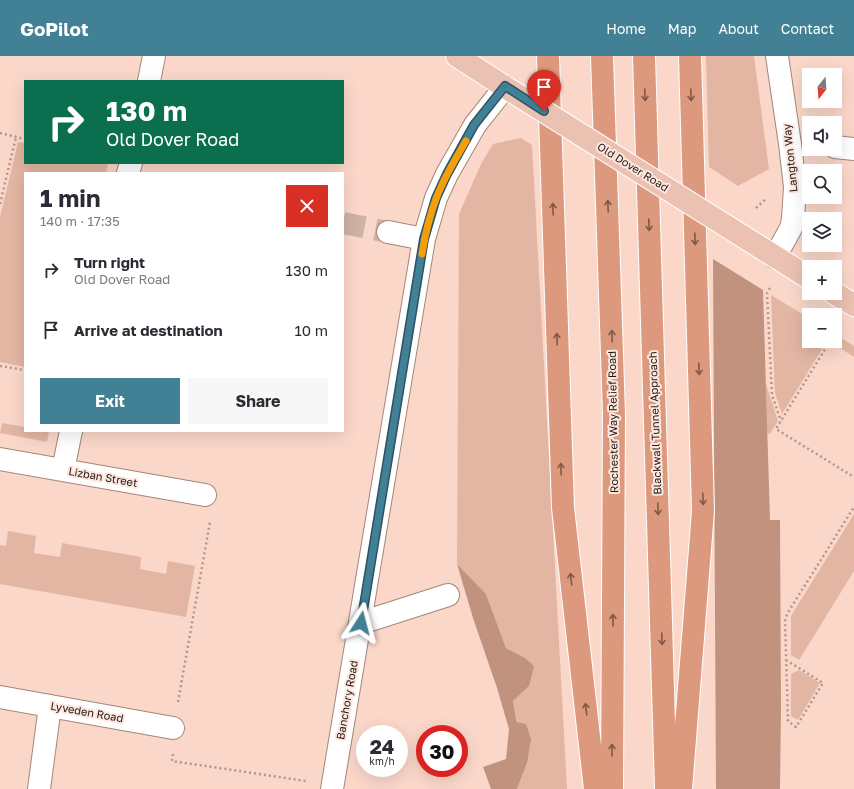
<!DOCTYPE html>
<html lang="en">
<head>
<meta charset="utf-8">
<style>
  body { margin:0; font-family:"Golos Text",sans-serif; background:#f7f7f7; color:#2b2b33; height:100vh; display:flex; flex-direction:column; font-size:15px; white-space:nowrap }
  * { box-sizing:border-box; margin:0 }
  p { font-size:13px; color:#7c7c81 }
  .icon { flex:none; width:22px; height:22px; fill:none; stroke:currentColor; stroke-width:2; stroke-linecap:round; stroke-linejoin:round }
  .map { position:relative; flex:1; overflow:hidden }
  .details { position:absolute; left:24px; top:116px; width:320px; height:260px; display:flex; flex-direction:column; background:#fff; border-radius:0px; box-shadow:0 4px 16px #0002 }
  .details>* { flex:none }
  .top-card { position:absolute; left:24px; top:24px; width:320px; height:84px; border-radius:0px; box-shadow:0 4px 16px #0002; background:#0b6e4f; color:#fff; overflow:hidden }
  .needle { width:26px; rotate:197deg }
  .fabs { position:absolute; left:802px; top:12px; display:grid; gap:8px }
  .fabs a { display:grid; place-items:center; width:40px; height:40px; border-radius:0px; background:#fff; box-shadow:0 4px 16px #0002; font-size:20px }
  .speed { position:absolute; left:356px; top:669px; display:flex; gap:8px; font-size:20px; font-weight:700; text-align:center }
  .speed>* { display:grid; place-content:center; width:52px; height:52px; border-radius:50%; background:#fff; box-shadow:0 4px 16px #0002; line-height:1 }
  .speed small { font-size:10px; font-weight:400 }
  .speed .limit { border:6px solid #d22; background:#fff; color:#111 }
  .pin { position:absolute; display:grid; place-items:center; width:34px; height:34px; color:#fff; margin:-41px -17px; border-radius:50% 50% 50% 0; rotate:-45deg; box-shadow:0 0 4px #0007 }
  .pin .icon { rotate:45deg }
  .me { position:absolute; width:44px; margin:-22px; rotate:9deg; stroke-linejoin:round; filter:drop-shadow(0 0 3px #0008) }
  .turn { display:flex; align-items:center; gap:14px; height:84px; padding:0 16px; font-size:18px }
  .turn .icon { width:52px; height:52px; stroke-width:2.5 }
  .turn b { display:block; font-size:28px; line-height:34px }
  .round { display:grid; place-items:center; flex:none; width:42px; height:42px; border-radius:0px; background:#f7f7f7 }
  .summary { display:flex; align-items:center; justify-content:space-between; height:68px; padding:0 16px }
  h1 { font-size:24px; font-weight:700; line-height:30px }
  .primary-button { display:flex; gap:8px; margin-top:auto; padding:8px 16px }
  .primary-button a { flex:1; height:46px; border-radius:0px; background:#428095; color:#fff; font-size:16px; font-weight:700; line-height:46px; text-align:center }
  .primary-button a+a { background:#f7f7f7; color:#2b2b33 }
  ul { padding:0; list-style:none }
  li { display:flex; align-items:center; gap:12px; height:60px; padding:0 16px }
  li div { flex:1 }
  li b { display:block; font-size:15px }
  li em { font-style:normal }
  header { display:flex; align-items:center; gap:24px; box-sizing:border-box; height:56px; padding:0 20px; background:#428095; color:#fff }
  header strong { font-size:19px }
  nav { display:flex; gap:22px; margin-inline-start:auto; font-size:14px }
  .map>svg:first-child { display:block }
</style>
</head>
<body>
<header>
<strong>GoPilot</strong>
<nav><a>Home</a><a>Map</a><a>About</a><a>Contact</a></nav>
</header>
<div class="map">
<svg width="854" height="733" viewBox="0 0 854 733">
  <rect width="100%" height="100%" fill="#fad7c9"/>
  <path fill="#e2b6a3" d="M 706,0 L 754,0 L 769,113 L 738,130 L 709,111 Z
    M 521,82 L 532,89 L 567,733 L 517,733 L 527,707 L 513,645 L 529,630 L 525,602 L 506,592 L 486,538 L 457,508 L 459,158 L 481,108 L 493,88 Z
    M 18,86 L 25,87 L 25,107 L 103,107 L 108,108 L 106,117 L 25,117 L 25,311 L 0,306 L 0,161 Z
    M 771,239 L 809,262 L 809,285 L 827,285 L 782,358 L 775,337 Z
    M 837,280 L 854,290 L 854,301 L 832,287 L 835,285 Z
    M 766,328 L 778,365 L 770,378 L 767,376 Z
    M 2,367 L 25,371 L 25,375 L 49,375 L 47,386 L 0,377 Z
    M 854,458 L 854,515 L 799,604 L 791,599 L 791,560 Z
    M 8,475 L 36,480 L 34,497 L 60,501 L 62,487 L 141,501 L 140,513 L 166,518 L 168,505 L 195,510 L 186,561 L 0,528 L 0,489 L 6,490 Z
    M 799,614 L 820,627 L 798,664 L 791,660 L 791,618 Z"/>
  <path fill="#c1937f" d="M 713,203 L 763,234 L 770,464 L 780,464 L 781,651 L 780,733 L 716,733 Z
    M 457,508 L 486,538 L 506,592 L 525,602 L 534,610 L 529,630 L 513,645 L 517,666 L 526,668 L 531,683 L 527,707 L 517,733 L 491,733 L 483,711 L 506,703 L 509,673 L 497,632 L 473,562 Z"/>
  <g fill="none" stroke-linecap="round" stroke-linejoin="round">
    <path stroke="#cfb1a5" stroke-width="22" stroke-dasharray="22 11" stroke-linecap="butt" d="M 343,167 L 388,176"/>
    <defs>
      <path id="minor" d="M 149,25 L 154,0
        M 835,91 L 854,93
        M 128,117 L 131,107
        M 388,176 L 424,183
        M 775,201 L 791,172 L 793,163 L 795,131 L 790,88 L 777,0
        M 0,403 L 205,439
        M 63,414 L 71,375
        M 361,567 L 448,539
        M 0,641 L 173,672
        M 39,733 L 50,650
        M 332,733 L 424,183 L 436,142 L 447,118 L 475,69 L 505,31"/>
      <path id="major" d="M 457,0 L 505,31
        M 763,193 L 809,222
        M 834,237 L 854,249"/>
      <path id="highway" d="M 548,0 L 563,452 L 595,733
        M 602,0 L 614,358 L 612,733
        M 644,0 L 666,733
        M 681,733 L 703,455 L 690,0"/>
    </defs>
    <use href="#minor" stroke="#a58578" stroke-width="24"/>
    <use href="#major" stroke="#fff" stroke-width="24"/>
    <use href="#highway" stroke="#fff" stroke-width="24"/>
    <path stroke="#b1968b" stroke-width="2.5" stroke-dasharray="2 3" stroke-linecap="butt" d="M 0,77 L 25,83
      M 0,148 L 16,81
      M 756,152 L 767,142
      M 770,232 L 767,237 L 772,339 L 781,365
      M 835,277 L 837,274
      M 830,285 L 776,373 L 854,421
      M 0,310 L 25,314
      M 786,604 L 823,627 L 796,671 L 788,665 L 785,565 L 787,558 L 854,451
      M 178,646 L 210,466
      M 173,698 L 172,705 L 306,725"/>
    <use href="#minor" stroke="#fff" stroke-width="22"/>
    <use href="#major" stroke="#ebc2b1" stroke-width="22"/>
    <use href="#highway" stroke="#dd997d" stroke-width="22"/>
    <defs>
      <path id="major-bridge" d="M 505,31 L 763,193"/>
    </defs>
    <use href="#major-bridge" stroke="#fff" stroke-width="24" stroke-linecap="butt"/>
    <use href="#major-bridge" stroke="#ebc2b1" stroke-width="22"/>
  </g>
  <defs><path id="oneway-shaft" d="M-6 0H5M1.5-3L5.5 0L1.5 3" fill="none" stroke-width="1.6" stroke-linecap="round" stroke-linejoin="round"/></defs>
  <g stroke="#805848">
    <use href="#oneway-shaft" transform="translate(645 39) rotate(88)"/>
    <use href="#oneway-shaft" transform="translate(691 39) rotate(88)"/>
    <use href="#oneway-shaft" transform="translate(608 150) rotate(-92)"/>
    <use href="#oneway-shaft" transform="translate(553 153) rotate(-92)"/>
    <use href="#oneway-shaft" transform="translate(649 169) rotate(88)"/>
    <use href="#oneway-shaft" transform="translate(695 183) rotate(88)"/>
    <use href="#oneway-shaft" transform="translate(612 280) rotate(-92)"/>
    <use href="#oneway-shaft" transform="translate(557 283) rotate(-92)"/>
    <use href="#oneway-shaft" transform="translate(699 313) rotate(88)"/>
    <use href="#oneway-shaft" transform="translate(561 413) rotate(-92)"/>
    <use href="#oneway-shaft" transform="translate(703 443) rotate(88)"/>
    <use href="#oneway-shaft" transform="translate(658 453) rotate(88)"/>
    <use href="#oneway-shaft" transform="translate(571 523) rotate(-97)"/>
    <use href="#oneway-shaft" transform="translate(613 564) rotate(-90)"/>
    <use href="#oneway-shaft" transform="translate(662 583) rotate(88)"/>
    <use href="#oneway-shaft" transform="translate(586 653) rotate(-97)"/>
    <use href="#oneway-shaft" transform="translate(612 694) rotate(-90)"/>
  </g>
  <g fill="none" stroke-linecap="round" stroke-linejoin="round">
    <defs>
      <path id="route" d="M 361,567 L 424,183 L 436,142 L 447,118 L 474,69 L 505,30 L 544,55"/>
    </defs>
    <use href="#route" stroke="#2b5361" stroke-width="10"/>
    <use href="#route" stroke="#428095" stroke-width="7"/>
    <path stroke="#f59e0b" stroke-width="7" d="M 422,198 C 425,179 429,161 436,143 C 443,123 455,104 466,85"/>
  </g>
  <g text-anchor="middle" stroke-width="4" stroke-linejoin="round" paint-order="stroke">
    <g font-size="11" fill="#241813" stroke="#fde8df">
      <text transform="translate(790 102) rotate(-96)" y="4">Langton Way</text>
      <text transform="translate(633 111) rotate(32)" y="4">Old Dover Road</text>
      <text transform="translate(613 366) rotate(-91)" y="4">Rochester Way Relief Road</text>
      <text transform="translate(655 367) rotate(-92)" y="4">Blackwall Tunnel Approach</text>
      <text transform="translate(103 421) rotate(10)" y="4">Lizban Street</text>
      <text transform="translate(347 644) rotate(-80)" y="4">Banchory Road</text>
      <text transform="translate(87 656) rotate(10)" y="4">Lyveden Road</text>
    </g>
  </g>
</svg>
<div class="fabs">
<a><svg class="needle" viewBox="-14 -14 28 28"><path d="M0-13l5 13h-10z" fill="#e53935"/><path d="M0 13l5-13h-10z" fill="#7c7c81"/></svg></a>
<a><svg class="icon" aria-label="sound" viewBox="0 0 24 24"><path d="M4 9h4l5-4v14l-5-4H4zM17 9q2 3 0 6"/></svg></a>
<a><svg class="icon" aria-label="search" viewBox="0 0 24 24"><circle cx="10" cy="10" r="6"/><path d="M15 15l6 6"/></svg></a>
<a><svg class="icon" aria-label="layers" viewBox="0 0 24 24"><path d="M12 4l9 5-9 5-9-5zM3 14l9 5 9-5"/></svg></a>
<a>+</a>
<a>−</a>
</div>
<div class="speed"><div>24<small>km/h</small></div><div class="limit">30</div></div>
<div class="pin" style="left:544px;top:55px;background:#d93025"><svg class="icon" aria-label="arrive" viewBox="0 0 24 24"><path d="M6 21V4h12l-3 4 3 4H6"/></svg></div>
<svg class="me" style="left:361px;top:567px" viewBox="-20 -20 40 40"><path d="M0-17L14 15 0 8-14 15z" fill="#428095" stroke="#fff" stroke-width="4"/></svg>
<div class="top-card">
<div class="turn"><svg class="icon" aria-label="right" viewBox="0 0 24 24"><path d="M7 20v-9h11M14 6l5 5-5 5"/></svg><div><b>130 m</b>Old Dover Road</div></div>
</div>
<section class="details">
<div class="summary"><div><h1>1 min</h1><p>140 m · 17:35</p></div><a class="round" style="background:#d93025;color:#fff"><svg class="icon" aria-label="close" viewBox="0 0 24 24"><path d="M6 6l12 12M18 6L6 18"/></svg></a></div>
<ul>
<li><svg class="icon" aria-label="right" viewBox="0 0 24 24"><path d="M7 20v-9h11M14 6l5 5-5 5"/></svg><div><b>Turn right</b><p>Old Dover Road</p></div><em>130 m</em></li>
<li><svg class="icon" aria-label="arrive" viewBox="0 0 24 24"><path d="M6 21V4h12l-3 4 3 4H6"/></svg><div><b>Arrive at destination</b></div><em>10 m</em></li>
</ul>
<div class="primary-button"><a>Exit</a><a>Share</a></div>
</section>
</div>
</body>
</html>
